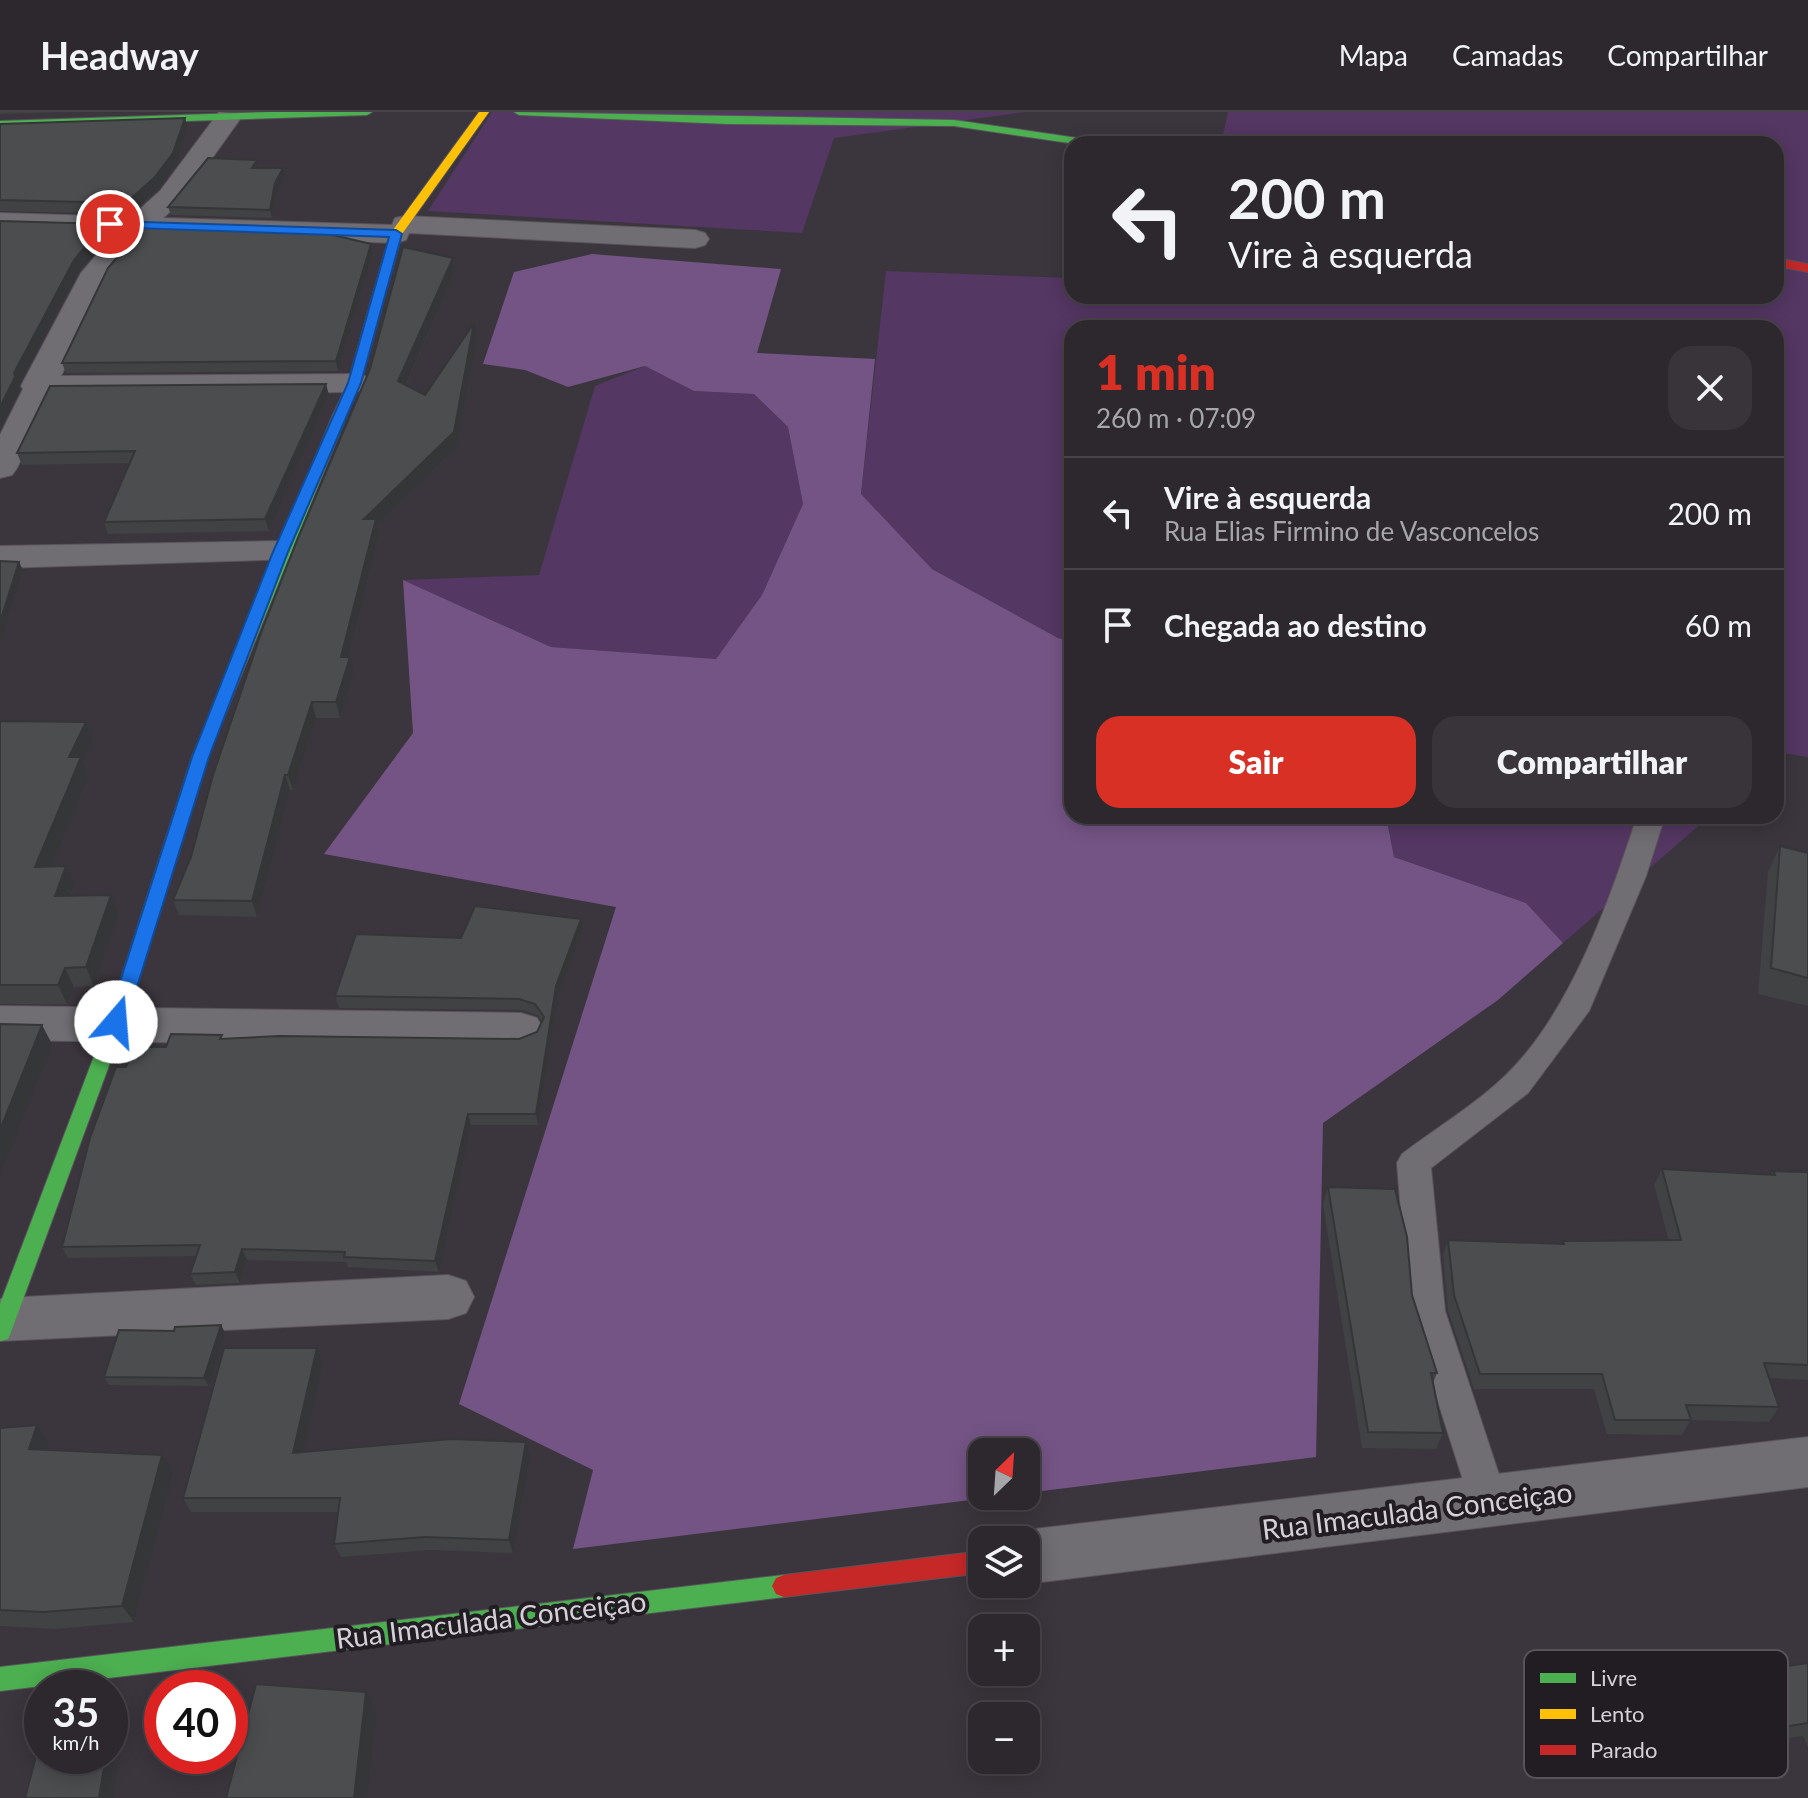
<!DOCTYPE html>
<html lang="pt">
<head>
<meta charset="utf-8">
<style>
  body { margin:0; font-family:Lato,sans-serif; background:#38343a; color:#f1f3f6; height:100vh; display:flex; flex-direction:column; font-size:30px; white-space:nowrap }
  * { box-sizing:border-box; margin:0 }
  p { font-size:26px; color:#a6a6aa }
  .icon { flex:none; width:44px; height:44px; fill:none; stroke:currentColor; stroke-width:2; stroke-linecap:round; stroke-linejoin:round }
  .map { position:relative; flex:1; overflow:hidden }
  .drawer { position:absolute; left:1064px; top:208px; width:720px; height:504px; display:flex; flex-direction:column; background:#2c282e; border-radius:24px; box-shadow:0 4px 20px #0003,0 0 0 2px #48444a }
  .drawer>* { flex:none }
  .hud { position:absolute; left:1064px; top:24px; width:720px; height:168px; border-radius:24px; box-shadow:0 4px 20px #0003,0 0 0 2px #48444a; background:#2c282e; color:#f1f3f6; overflow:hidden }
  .needle { width:52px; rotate:25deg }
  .tools { position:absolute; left:968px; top:1326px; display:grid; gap:16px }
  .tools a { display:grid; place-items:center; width:72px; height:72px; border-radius:16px; background:#2c282e; box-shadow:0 4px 20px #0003,0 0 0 2px #48444a; font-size:40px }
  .speed { position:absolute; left:24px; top:1558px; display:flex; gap:16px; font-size:40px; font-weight:700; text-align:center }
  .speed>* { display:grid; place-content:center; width:104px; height:104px; border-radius:50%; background:#2c282e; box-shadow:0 4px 20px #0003,0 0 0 2px #48444a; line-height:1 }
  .speed small { font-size:20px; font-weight:400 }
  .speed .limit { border:12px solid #d22; background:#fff; color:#111 }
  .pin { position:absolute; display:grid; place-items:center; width:68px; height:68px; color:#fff; margin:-34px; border:4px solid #fff; border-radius:50%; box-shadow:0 2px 8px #0007 }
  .me { position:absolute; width:88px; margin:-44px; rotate:18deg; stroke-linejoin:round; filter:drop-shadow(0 0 6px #0008) }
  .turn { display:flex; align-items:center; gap:28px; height:168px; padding:0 32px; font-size:36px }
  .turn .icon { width:104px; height:104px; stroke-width:2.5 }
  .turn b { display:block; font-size:56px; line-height:68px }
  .round { display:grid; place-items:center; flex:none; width:84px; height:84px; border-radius:24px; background:#38343a }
  .summary { display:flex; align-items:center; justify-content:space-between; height:136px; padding:0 32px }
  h1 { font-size:48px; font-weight:800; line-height:60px; color:#d93025 }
  .button { display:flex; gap:16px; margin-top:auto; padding:16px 32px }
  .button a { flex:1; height:92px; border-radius:24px; background:#d93025; color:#fff; font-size:32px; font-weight:800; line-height:92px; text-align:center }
  .button a+a { background:#38343a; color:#f1f3f6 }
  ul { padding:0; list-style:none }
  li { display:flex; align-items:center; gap:24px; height:112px; padding:0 32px; border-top:2px solid #48444a }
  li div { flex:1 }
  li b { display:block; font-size:30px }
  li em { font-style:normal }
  header { display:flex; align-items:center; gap:48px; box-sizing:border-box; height:112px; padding:0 40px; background:#2c282e; border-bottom:2px solid #48444a }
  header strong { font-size:38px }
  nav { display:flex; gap:44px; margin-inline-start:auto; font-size:28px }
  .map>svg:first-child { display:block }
</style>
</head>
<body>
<header>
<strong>Headway</strong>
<nav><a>Mapa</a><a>Camadas</a><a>Compartilhar</a></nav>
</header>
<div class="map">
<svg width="1808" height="1686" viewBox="0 0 1808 1686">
  <rect width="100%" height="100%" fill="#3b363d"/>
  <path fill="#543763" d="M 492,0 L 1026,0 L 834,26 L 802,121 L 428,99 Z
    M 1228,0 L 1808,0 L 1808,645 L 1783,641 L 1776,647 L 1776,216 L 1072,216 L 1072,530 L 1058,526 L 932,457 L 861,382 L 886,159 L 1072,166 L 1072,184 L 1776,184 L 1776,32 L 1221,32 Z
    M 645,254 L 694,279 L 754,282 L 788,315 L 803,392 L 762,483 L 716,547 L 551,535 L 403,468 L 539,463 L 595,274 Z
    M 1386,704 L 1710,704 L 1563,831 L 1526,791 L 1394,745 Z"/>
  <path fill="#745485" d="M 592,142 L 781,157 L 757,241 L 875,247 L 861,382 L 932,457 L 1058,526 L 1072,530 L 1072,704 L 1386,704 L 1394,745 L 1526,791 L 1563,831 L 1498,888 L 1323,1011 L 1316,1345 L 1026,1381 L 1026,1340 L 982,1340 L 982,1384 L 1003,1384 L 573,1437 L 593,1358 L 459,1292 L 616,795 L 324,742 L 413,621 L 403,468 L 551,535 L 716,547 L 762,483 L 803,392 L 788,315 L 754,282 L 694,279 L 645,254 L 568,275 L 525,258 L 483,252 L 514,160 Z"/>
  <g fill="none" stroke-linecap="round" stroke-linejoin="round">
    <defs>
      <path id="lane" d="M 1637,704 L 1665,704 L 1646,764 L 1589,899 L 1528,981 L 1431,1056 L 1445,1199 L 1508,1390 L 1502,1402 L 1489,1408 L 1476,1402 L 1470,1390 L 1409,1199 L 1397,1051 L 1402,1042 C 1436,1016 1475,993 1505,964 C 1570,902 1610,788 1637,704 Z"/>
      <path id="street" d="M 219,0 L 243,3 L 180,91 L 163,106 L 392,113 L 395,106 L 405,104 L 695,118 L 705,121 L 709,127 L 705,133 L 695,136 L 409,121 L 406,128 L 396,131 L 145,122 L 109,164 L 61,264 L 354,262 L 365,264 L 370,271 L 365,278 L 354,280 L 52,283 L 17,356 L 12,363 L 0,366 L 0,323 L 23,277 L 21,274 L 81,161 L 115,121 L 0,117 L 0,101 L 131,105 L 160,79 Z
        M 281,429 L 293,433 L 299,440 L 293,447 L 0,456 L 0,434 Z
        M 0,894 L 521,901 L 537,906 L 544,918 L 537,930 L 521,935 L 0,928 Z
        M 448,1163 L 466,1169 L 474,1185 L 466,1201 L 448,1207 L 0,1229 L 0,1187 L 4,1186 Z
        M 1808,1325 L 1808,1375 L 1026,1472 L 1026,1428 L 1005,1428 L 1026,1418 Z"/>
      <path id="fast" d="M 270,0 L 372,0 L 367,3 L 0,15 L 0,9 Z
        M 514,0 L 954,8 L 1098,29 L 1103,32 L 1076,32 L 954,14 L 727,12 L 519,3 Z
        M 339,301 L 346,305 L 208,645 L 125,910 L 11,1220 L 8,1227 L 0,1229 L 0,1192 L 107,910 L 192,645 L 332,305 Z
        M 784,1463 L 792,1466 L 796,1474 L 792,1482 L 784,1485 L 0,1579 L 0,1555 Z"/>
      <path id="slow" d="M 479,0 L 489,0 L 402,122 L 360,271 L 344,308 L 334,308 L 332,305 L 348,271 L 390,122 Z"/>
      <path id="jam" d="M 1776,146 L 1808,152 L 1808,160 L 1776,154 Z
        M 982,1439 L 982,1461 L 784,1485 L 776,1482 L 772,1474 L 776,1466 L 784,1463 Z"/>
    </defs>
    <use href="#lane" stroke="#59545b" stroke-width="2"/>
    <use href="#street" stroke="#59545b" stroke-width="2"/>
    <use href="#fast" stroke="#59545b" stroke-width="2"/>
    <use href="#slow" stroke="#59545b" stroke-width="2"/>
    <use href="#jam" stroke="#59545b" stroke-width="2"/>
    <use href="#lane" fill="#716e73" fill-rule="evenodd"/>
    <use href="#street" fill="#716e73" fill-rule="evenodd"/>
    <use href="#fast" fill="#4caf50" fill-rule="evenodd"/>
    <use href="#slow" fill="#ffc107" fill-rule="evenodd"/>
    <use href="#jam" fill="#c62828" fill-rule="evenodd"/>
  </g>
  <path fill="#414244" d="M 0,0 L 75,0 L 0,2 Z
    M 0,12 L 188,17 L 176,52 L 158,77 L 130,102 L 0,99 Z
    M 259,56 L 285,64 L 277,79 L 272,106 L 171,103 L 168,95 Z
    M 371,132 L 373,141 L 338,259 L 66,261 L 62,251 Z
    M 453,146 L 455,160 L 406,273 L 425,283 L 477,226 L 457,334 L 377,413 L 379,422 L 349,545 L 350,545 L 354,560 L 340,606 L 316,606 L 293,678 L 290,678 L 257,805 L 179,803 L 173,788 Z
    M 329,283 L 269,419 L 108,422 L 104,410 L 130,351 L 22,353 L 17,341 Z
    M 0,609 L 93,629 L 83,650 L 89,664 L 52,755 L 74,773 L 71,784 L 111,783 L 119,802 L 94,874 L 74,875 L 67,892 L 0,892 Z
    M 1780,734 L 1808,741 L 1808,894 L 1758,882 L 1768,760 Z
    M 583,818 L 558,885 L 538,1013 L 471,1013 L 439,1160 L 348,1155 L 346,1150 L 247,1148 L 240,1171 L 196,1173 L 190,1162 L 196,1144 L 68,1146 L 62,1135 L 126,955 L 166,935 L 223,927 L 519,927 L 537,920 L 542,910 L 538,903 L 522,898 L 339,896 L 335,884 L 461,826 Z
    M 1662,1057 L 1771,1063 L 1773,1059 L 1808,1060 L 1808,1268 L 1769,1266 L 1779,1295 L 1769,1310 L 1691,1308 L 1682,1323 L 1607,1322 L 1594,1277 L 1474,1277 L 1448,1198 L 1443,1143 L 1448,1128 L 1562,1131 L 1563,1129 L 1669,1129 L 1654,1073 Z
    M 1328,1075 L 1412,1183 L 1437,1261 L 1433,1271 L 1443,1321 L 1436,1337 L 1362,1336 L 1323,1092 Z
    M 221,1213 L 225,1221 L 209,1274 L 109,1273 L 104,1265 L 174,1219 Z
    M 323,1250 L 303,1340 L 530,1344 L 513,1441 L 431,1438 L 341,1445 L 334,1432 L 338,1400 L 191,1400 L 183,1386 Z
    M 0,1316 L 49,1331 L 47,1337 L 173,1361 L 134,1510 L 56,1517 L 0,1514 Z
    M 1808,1551 L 1808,1635 L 1803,1624 L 1682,1642 L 1659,1586 L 1669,1572 Z"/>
  <path fill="#353637" d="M 185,6 L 188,17 L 176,52 L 158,77 L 130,102 L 126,91 Z
    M 283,56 L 285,64 L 277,79 L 272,106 L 270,98 L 275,71 Z
    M 105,112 L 109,124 L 78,160 L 18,273 L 20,277 L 0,316 L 0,295 L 14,261 L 74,148 Z
    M 371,132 L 373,141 L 338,259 L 336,249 Z
    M 453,146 L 455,160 L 401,283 L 398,269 Z
    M 474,211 L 477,226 L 457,334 L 377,413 L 379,422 L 345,560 L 341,545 L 364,407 Z
    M 326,272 L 329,283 L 269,419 L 265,407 Z
    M 19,450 L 23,458 L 0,531 L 0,510 Z
    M 350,545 L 354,560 L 340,606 L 336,590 Z
    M 312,590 L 316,606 L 293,678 L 288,663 Z
    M 86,610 L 93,629 L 83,650 L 89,664 L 44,774 L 35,755 L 69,645 Z
    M 285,663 L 290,678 L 257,805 L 252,789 Z
    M 66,754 L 74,773 L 64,803 L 55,784 Z
    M 111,783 L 119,802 L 94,874 L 86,855 Z
    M 581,807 L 583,818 L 558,885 L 538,1013 L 536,1002 L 556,874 Z
    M 65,856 L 74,875 L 67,892 L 58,873 Z
    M 42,913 L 52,932 L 0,1062 L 0,1018 Z
    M 468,1002 L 471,1013 L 439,1160 L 435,1149 Z
    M 242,1137 L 247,1148 L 240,1171 L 235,1160 Z
    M 221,1213 L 225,1221 L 209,1274 L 204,1266 Z
    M 317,1236 L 323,1250 L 300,1355 L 293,1341 Z
    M 37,1313 L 49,1331 L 42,1355 L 29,1337 Z
    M 526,1330 L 530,1344 L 513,1441 L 509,1428 Z
    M 162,1343 L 173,1361 L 134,1510 L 122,1494 Z
    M 366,1580 L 376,1600 L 367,1686 L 354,1686 Z
    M 106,1644 L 109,1644 L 117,1654 L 113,1686 L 99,1686 Z"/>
  <path fill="#4c4d4f" stroke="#353637" stroke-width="2" d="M 185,6 L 173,41 L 154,66 L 126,91 L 0,88 L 0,12 Z
    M 208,46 L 257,48 L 252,56 L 283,56 L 275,71 L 270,98 L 168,95 Z
    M 0,109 L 105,112 L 74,148 L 14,261 L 15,265 L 0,295 Z
    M 143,115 L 329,122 L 371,132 L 336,249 L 62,251 L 108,156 Z
    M 403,135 L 453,146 L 398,269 L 425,283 L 474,211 L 454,320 L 364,407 L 376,407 L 341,545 L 350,545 L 336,590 L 312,590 L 288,663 L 285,663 L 252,789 L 173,788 L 191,745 L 213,663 L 262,518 L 298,426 L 370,257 Z
    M 326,272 L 265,407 L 104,410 L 135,339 L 17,341 L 50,274 Z
    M 0,449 L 19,450 L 0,510 Z
    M 0,609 L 86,610 L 69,645 L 81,645 L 35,755 L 66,754 L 55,784 L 111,783 L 86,855 L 65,856 L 58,873 L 0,873 Z
    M 1780,734 L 1808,741 L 1808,866 L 1771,856 Z
    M 475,794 L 581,807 L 556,874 L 536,1002 L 468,1002 L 435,1149 L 344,1145 L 345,1140 L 242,1137 L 235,1160 L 190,1162 L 200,1133 L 62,1135 L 90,1026 L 116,955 L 126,955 L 134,935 L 166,935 L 171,922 L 222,923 L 220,927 L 279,924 L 519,927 L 537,920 L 544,905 L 535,892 L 519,887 L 335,884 L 356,822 L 461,826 Z
    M 0,912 L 42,913 L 0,1018 Z
    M 1662,1057 L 1775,1063 L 1773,1059 L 1808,1060 L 1808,1253 L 1764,1251 L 1779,1295 L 1686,1293 L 1691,1308 L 1615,1308 L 1602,1262 L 1480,1262 L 1454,1183 L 1448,1128 L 1564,1132 L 1563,1129 L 1681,1128 Z
    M 1328,1075 L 1395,1077 L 1407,1125 L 1412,1183 L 1437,1261 L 1431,1261 L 1443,1321 L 1368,1320 Z
    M 221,1213 L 204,1266 L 104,1265 L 119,1218 L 174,1219 L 175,1215 Z
    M 224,1236 L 317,1236 L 293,1341 L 451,1327 L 526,1330 L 509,1428 L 425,1425 L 334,1432 L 340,1386 L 183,1386 Z
    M 37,1313 L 29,1337 L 162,1343 L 122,1494 L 43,1500 L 0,1498 L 0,1316 Z
    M 1808,1551 L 1808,1611 L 1693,1629 L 1669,1572 Z
    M 256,1572 L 366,1580 L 354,1686 L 226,1686 Z
    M 36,1644 L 106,1644 L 99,1686 L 25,1686 Z"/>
  <path fill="#1a73e8" stroke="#114b97" stroke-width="2" d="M 110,109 L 396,118 L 402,122 L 361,271 L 288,440 L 209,645 L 126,910 L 116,917 L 107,910 L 192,645 L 273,440 L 348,271 L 389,125 L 106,115 L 105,112 Z"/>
  <g text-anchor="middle" stroke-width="8" stroke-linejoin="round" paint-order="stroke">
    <g font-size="28" fill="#d5d0d8" stroke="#211d23">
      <text transform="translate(1417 1399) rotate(-7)" y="10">Rua Imaculada Conceiçao</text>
      <text transform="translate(491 1508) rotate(-7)" y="10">Rua Imaculada Conceiçao</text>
    </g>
  </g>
  <rect x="1524" y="1538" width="264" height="128" rx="12" fill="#211d23" stroke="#575359" stroke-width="2"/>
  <rect x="1540" y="1561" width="36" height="10" fill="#4caf50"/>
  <rect x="1540" y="1597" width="36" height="10" fill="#ffc107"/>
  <rect x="1540" y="1633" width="36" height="10" fill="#c62828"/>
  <g font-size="22" fill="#d5d0d8">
    <text x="1590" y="1574">Livre</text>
    <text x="1590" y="1610">Lento</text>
    <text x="1590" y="1646">Parado</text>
  </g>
</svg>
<div class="tools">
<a><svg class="needle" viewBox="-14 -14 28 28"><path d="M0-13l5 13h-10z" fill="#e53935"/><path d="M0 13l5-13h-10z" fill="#a6a6aa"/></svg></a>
<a><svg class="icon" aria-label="layers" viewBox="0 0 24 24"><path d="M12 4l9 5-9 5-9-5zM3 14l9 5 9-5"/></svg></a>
<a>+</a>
<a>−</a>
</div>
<div class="speed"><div>35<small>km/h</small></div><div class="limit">40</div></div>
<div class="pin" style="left:110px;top:112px;background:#d93025"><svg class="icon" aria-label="arrive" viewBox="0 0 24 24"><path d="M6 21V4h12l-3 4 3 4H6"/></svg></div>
<svg class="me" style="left:116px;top:910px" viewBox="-20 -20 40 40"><circle r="19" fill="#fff"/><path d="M0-13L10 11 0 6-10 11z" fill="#1a73e8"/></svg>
<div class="hud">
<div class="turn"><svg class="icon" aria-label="left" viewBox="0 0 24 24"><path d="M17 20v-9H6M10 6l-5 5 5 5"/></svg><div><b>200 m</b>Vire à esquerda</div></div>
</div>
<section class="drawer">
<div class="summary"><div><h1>1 min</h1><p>260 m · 07:09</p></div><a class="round"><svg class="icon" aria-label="close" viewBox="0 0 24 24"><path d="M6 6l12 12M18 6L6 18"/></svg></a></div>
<ul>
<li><svg class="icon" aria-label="left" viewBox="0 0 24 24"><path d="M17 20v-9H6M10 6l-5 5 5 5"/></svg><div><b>Vire à esquerda</b><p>Rua Elias Firmino de Vasconcelos</p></div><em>200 m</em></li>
<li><svg class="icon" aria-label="arrive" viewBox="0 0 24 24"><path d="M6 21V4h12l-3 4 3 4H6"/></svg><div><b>Chegada ao destino</b></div><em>60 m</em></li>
</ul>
<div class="button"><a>Sair</a><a>Compartilhar</a></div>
</section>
</div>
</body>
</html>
